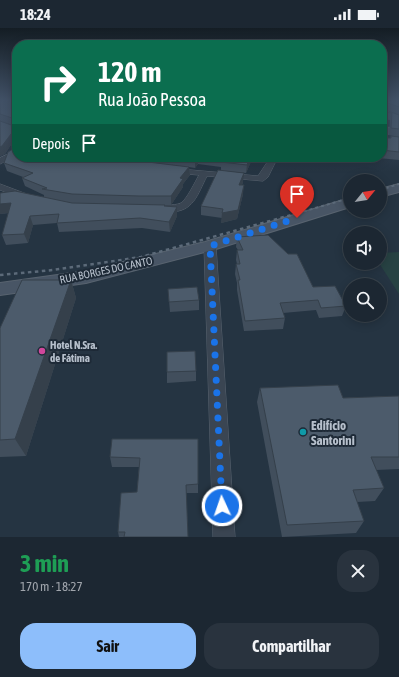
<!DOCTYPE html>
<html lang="pt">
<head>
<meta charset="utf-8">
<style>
  body { margin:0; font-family:"Asap Condensed",sans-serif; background:#29333e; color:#f1f3f6; height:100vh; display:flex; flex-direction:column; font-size:15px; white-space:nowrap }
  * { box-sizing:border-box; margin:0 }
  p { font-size:13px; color:#a0a5ac }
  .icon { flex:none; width:22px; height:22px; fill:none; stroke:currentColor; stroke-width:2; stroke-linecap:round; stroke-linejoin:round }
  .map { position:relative; height:509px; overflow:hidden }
  .sheet { display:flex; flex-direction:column; background:#1c2732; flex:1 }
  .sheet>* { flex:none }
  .hud { position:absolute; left:12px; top:12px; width:375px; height:122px; border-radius:16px; box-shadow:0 2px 10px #0003,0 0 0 1px #3a444d; background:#0b6e4f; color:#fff; overflow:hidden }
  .needle { width:26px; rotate:60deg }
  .tools { position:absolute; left:343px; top:146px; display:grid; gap:8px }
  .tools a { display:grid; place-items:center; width:44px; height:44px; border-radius:50%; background:#1c2732; box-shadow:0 2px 10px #0003,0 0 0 1px #3a444d; font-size:20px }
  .pin { position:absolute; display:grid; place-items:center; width:34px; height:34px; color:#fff; margin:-41px -17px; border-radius:50% 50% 50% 0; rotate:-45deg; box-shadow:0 0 4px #0007 }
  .pin .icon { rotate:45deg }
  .me { position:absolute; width:44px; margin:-22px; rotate:357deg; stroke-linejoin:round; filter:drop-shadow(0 0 3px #0008) }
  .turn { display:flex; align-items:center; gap:14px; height:84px; padding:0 20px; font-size:18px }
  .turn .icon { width:52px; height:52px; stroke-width:2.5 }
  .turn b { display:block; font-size:28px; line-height:34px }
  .then { display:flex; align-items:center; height:38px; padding:0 20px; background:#0003; gap:8px; font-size:15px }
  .round { display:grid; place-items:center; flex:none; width:42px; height:42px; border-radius:16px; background:#29333e }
  .headline { display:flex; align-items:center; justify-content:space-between; height:68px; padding:0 20px }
  h1 { font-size:24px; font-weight:700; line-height:30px; color:#1e9e55 }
  .action { display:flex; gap:8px; margin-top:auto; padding:8px 20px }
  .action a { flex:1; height:46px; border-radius:16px; background:#8dbefb; color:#111; font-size:16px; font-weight:700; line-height:46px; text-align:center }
  .action a+a { background:#29333e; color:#f1f3f6 }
  .status { display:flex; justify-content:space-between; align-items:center; height:28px; padding:0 20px; background:#1c2732; direction:ltr }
  .status svg { height:11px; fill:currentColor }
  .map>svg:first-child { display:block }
</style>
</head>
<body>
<div class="status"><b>18:24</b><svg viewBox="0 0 49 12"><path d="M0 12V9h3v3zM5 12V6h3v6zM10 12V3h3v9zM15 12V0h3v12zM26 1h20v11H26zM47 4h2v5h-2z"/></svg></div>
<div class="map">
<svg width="399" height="509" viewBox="0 0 399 509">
  <rect width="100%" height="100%" fill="#253442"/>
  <path fill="#274243" d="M 399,224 L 399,266 L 379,235 L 380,225 Z"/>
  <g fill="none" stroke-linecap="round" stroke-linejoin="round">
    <defs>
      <path id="street" d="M 17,122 L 17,127 L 0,136 L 0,130 Z
        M 271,132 L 275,135 L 268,149 L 263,153 L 207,148 C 197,167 194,184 169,184 C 163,184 158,185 154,181 C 160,174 173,179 181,175 C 187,171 195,154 199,147 L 172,145 L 168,142 L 169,140 L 258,148 L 268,133 Z
        M 0,156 L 32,168 L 34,170 L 29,173 L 0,162 Z
        M 210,215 L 214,216 L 216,218 L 235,509 L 213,509 L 204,218 L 206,216 Z"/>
      <path id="secondary" d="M 382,99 L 399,101 L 399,107 L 382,105 Z
        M 399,156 L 399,164 L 380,169 L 380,161 Z
        M 350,170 L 350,179 L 216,221 L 86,255 L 0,267 L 0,255 L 86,243 L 205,214 Z"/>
    </defs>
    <use href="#street" stroke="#58636f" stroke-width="1"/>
    <use href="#secondary" stroke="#58636f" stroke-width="2"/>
    <use href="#street" fill="#3a4552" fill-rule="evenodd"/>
    <use href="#secondary" fill="#485565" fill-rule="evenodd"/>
    <path stroke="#5c6a79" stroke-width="2" stroke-dasharray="3 3" stroke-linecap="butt" d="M 380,162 L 399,156
      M 298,185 L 350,170"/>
    <path stroke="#5c6a79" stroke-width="2.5" stroke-dasharray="3.5 3.5" stroke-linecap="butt" d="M 0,247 L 53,242 L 141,229 L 302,184"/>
  </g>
  <path fill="#414e5c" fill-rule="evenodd" d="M 0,71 L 17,71 L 17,129 L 117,130 L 113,129 L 253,129 L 246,145 L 225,143 L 243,154 L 242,157 L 243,166 L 237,191 L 221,195 L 222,190 L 201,187 L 201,178 L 221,143 L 221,139 L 198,136 L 195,140 L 189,139 L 190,147 L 183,156 L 183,159 L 171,177 L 165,177 L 165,178 L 177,188 L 170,204 L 142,200 L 59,204 L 57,195 L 33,197 L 28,215 L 6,217 L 2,207 L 9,185 L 0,186 L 0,165 L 44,170 L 44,167 L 25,158 L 22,150 L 23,149 L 7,143 L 4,135 L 14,120 L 12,115 L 5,126 L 0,128 ZM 0,93 L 15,98 L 14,98 Z
    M 382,71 L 395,71 L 384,73 L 399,71 L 399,109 L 389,107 L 390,92 L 382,91 Z
    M 391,108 L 399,109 L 399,132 L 368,129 L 382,129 L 382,110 L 390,110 Z
    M 283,129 L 300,129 L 300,132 L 283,130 Z
    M 237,209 L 313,259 L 346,278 L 342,288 L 319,290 L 316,282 L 283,285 L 285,290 L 283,301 L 244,303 L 237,262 L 237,255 L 235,246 L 236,236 L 237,236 L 236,232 L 237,222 L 238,222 L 236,219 Z
    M 71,252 L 76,270 L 26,428 L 0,429 L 0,300 Z
    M 168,261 L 199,272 L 199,282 L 170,284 Z
    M 196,343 L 196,353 L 167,355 L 167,344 Z
    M 260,360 L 343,370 L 399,368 L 399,441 L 376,442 L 384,460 L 375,473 L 357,474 L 364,493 L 356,505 L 282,509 L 257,374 Z
    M 198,411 L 198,465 L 186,465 L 188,509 L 119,509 L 118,504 L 137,464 L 139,439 L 112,439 L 110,429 Z"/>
  <path fill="#35404b" d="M 382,71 L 395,71 L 382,74 Z
    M 17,98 L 16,113 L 17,117 L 14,122 L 12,115 L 5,126 L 0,128 L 0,119 Z
    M 197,129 L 198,129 L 198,136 L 195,140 L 195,131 Z
    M 250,129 L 253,129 L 246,145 L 247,137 Z
    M 189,139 L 190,147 L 183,156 L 183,159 L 171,177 L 171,168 L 180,150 Z
    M 244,145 L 243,154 L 238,166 L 239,157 Z
    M 244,157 L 243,166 L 237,191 L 221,195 L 222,185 Z
    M 11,175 L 15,184 L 0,186 L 0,176 Z
    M 177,179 L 177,188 L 170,204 L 169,194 Z
    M 30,188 L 33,197 L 28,215 L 24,206 Z
    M 71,252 L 76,270 L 26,428 L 15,411 Z"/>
  <path fill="#4c5b6b" stroke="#35404b" d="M 0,71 L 17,71 L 17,98 L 2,118 L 0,119 L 0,93 L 14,98 L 16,96 L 15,91 L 0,86 Z
    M 382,71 L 384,74 L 399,71 L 399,79 L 385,74 L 382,75 L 383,81 L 399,87 L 399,101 L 391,100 L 392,85 L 382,84 Z
    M 17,99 L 17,129 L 111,129 L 115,130 L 189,139 L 180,150 L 183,151 L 171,168 L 139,168 L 72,166 L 42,161 L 47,160 L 22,150 L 33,145 L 4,135 L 8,124 L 16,119 L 16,113 L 12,114 Z
    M 391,108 L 399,109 L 399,124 L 382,122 L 382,110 L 391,110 Z
    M 175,129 L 197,129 L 195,131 Z
    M 205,129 L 250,129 L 247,137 L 221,134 L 221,131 Z
    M 218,142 L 244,145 L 239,157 L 244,157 L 238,182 L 222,185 L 223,181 L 201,178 Z
    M 15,163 L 72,175 L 165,177 L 164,178 L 177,179 L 169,194 L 140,190 L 57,195 L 59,186 L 30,188 L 24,206 L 2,207 L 11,175 L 0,176 L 0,165 Z
    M 268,207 L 288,226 L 297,226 L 313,259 L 335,258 L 346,278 L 321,280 L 318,272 L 280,275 L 285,290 L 245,293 L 238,252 L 240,252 L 236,236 L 240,236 L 237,222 L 243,222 L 237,209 Z
    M 22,252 L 71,252 L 15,411 L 0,412 L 0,300 Z
    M 197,259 L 199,272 L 169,274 L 168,261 Z
    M 195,323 L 196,343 L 167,344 L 167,324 Z
    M 338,357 L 343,370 L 399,368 L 399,429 L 371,429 L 384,460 L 353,462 L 364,493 L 287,497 L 260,360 Z
    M 112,411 L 198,411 L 198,456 L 186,457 L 188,509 L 124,509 L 125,504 L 118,504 L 121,465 L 137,464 L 140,430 L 110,429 Z"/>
  <linearGradient id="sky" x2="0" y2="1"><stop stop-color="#141d24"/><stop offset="0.5" stop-color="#405065"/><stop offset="1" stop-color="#405065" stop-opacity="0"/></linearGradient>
  <rect width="399" height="143" fill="url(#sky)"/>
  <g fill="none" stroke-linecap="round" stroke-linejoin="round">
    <path stroke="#1a73e8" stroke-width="7" stroke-dasharray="0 12.6" d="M 222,478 L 210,218 L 297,190"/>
  </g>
  <circle fill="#d1479c" stroke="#1e2a37" stroke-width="1.5" cx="42" cy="323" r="4"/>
  <circle fill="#0f9aa8" stroke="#1e2a37" stroke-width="1.5" cx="303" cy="404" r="4"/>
  <g text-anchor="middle" stroke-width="4" stroke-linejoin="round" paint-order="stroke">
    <g font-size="11" fill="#b7c0cc" stroke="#1e2a37">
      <text transform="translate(106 242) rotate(-12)" y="4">RUA BORGES DO CANTO</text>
    </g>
    <g font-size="11" font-weight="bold" fill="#b7c0cc" stroke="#1e2a37" text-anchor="start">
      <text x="50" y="321">Hotel N.Sra.<tspan x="50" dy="13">de Fátima</tspan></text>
    </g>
    <g font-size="13" font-weight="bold" fill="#b7c0cc" stroke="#1e2a37" text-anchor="start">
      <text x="311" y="402">Edifício<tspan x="311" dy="15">Santorini</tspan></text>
    </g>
  </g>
</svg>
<div class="tools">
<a><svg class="needle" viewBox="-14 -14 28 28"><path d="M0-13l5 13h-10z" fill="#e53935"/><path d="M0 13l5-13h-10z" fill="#a0a5ac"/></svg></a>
<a><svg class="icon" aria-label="sound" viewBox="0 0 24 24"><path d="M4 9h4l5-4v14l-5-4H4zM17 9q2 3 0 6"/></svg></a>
<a><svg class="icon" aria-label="search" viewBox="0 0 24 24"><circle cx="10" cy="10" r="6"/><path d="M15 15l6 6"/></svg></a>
</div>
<div class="pin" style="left:297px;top:190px;background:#d93025"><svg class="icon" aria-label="arrive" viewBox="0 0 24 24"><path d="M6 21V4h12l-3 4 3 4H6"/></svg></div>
<svg class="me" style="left:222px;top:478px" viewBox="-20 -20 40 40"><circle r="17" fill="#1a73e8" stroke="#fff" stroke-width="3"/><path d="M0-11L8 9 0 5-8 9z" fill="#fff"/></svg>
<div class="hud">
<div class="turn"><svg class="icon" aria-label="right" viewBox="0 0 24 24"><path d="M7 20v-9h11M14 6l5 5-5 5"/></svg><div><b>120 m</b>Rua João Pessoa</div></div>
<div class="then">Depois<svg class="icon" aria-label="arrive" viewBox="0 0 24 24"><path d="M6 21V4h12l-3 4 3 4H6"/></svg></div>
</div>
</div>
<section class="sheet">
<div class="headline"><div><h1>3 min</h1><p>170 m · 18:27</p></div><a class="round"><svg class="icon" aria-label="close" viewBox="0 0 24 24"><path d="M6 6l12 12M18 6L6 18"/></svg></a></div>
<div class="action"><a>Sair</a><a>Compartilhar</a></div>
</section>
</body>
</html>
